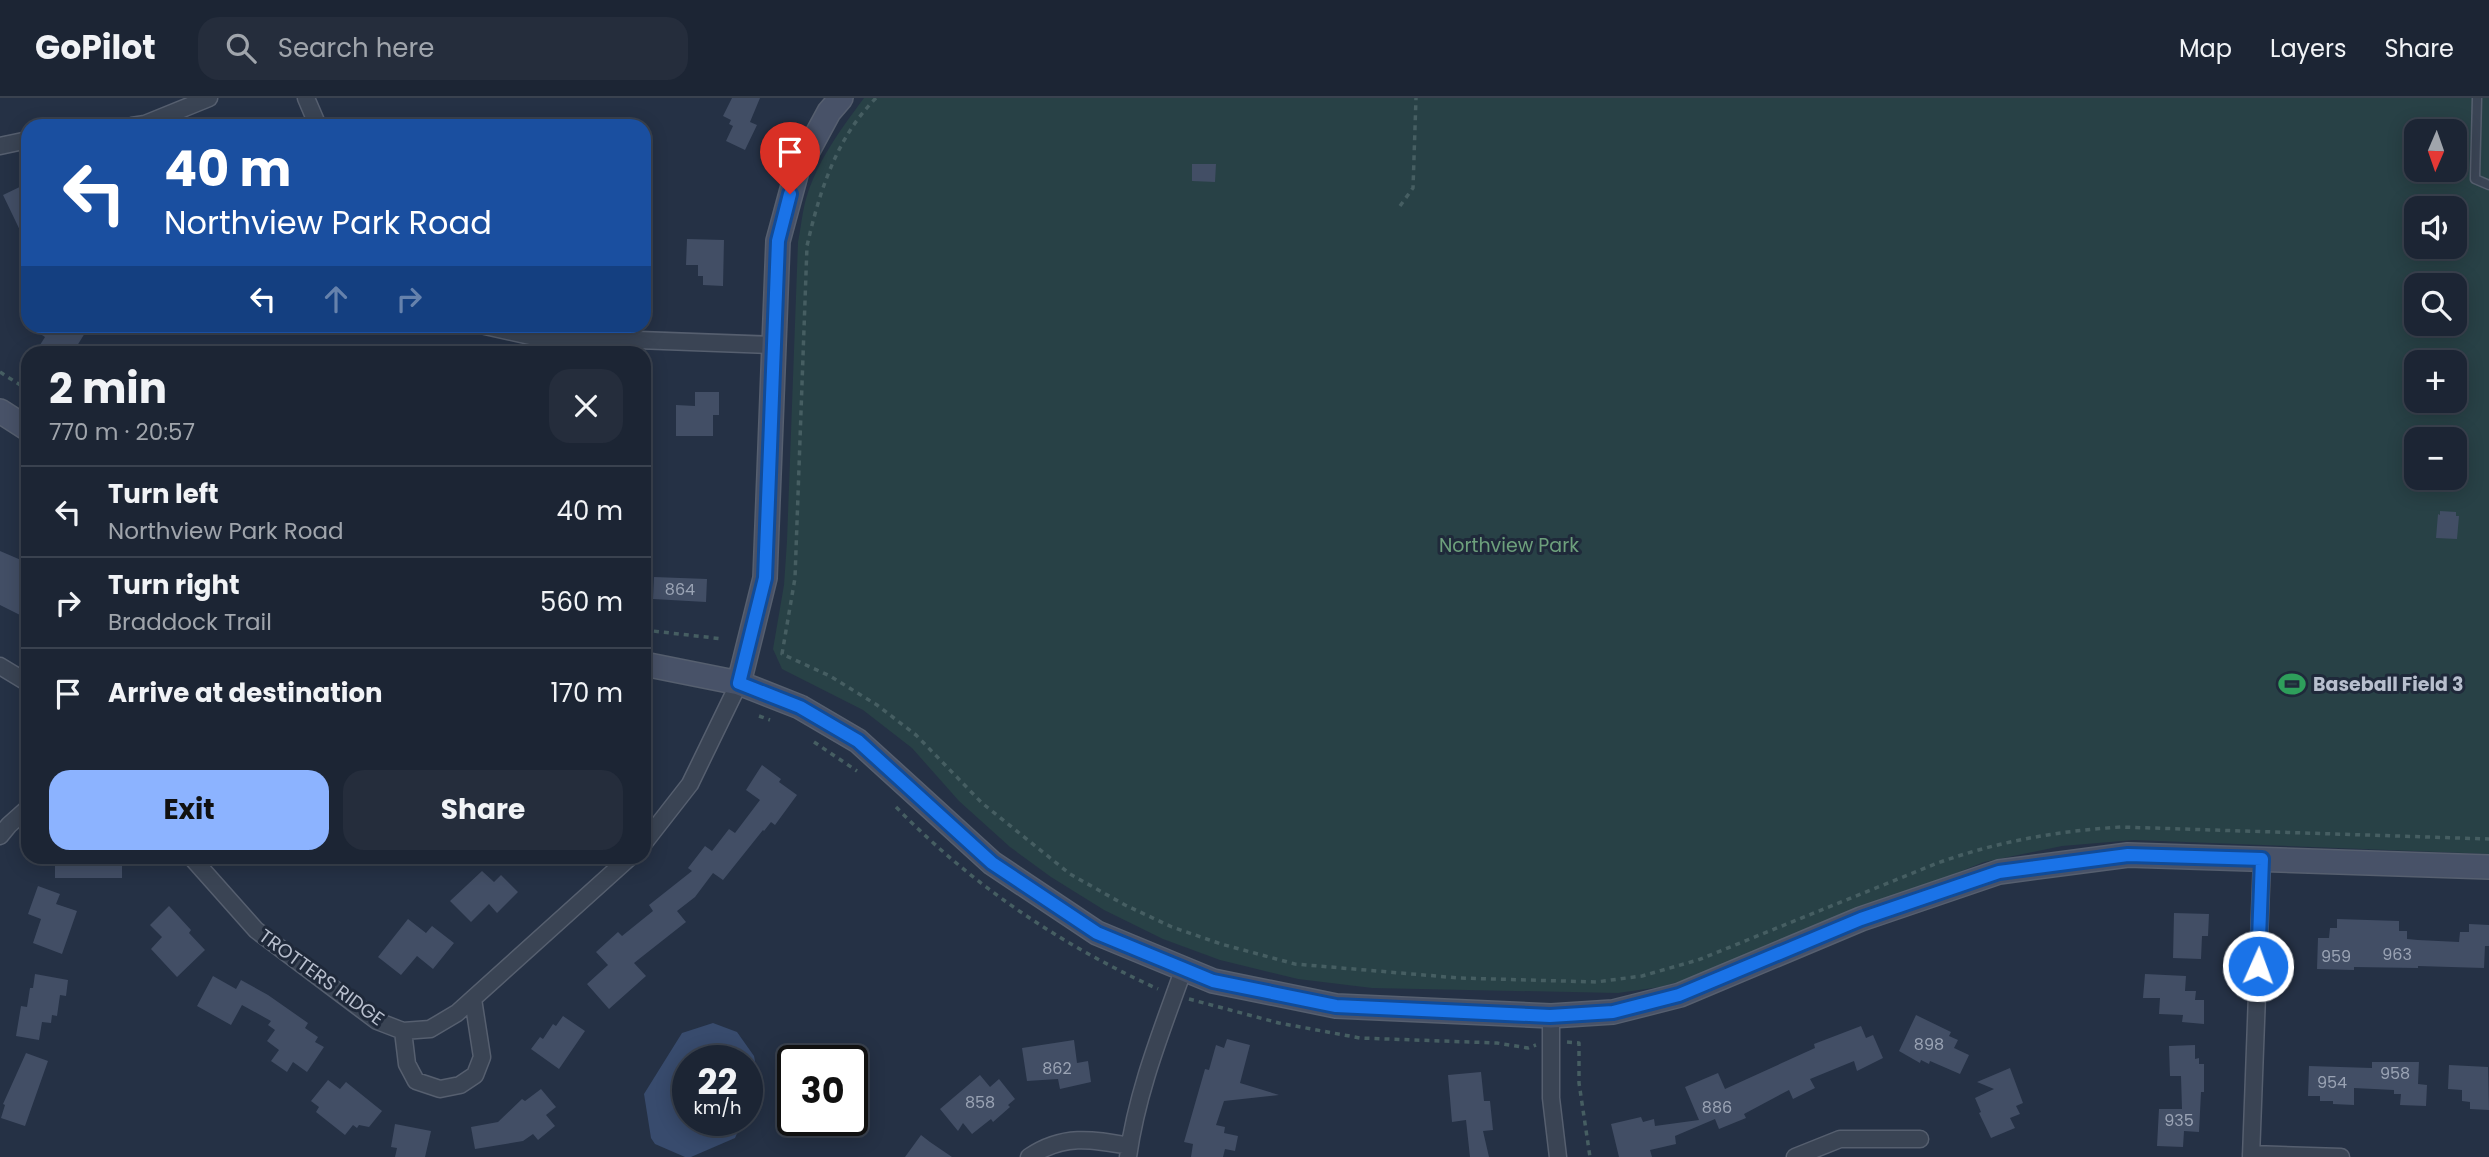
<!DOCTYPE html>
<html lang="en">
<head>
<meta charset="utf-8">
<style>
  body { margin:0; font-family:Poppins,sans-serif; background:#252d3c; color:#f1f3f6; height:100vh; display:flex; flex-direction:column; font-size:26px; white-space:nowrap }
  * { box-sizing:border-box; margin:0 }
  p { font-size:23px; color:#a0a5ac }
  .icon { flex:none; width:38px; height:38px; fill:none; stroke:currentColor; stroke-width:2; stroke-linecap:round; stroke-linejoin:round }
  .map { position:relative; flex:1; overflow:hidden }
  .sheet { position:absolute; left:21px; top:248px; width:630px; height:518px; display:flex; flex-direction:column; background:#1c2534; border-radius:21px; box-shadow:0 4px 18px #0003,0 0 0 2px #3a424f }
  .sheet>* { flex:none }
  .banner { position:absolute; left:21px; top:21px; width:630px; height:214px; border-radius:21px; box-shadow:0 4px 18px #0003,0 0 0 2px #3a424f; background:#1a4fa0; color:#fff; overflow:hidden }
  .needle { width:46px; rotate:182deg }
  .controls { position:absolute; left:2404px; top:21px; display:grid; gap:14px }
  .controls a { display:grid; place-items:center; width:63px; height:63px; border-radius:14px; background:#1c2534; box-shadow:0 4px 18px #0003,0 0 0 2px #3a424f; font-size:35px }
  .speed { position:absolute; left:672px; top:947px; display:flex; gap:14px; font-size:35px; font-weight:700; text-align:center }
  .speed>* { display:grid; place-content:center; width:91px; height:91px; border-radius:50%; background:#1c2534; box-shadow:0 4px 18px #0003,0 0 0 2px #3a424f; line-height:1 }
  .speed small { font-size:18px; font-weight:400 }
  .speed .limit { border:4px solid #111; border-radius:10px; background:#fff; color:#111 }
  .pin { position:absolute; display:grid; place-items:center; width:60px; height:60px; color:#fff; margin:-72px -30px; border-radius:50% 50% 50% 0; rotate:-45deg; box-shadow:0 0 7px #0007 }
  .pin .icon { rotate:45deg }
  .me { position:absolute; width:77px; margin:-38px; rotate:2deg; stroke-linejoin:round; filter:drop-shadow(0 0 5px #0008) }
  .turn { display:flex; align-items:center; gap:24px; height:147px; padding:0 28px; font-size:32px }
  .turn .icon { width:91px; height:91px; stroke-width:2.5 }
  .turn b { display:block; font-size:49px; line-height:60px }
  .lanes { display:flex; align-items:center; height:66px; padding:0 28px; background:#0003; justify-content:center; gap:35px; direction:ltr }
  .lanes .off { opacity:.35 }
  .round { display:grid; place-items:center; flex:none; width:74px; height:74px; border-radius:21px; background:#252d3c }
  .headline { display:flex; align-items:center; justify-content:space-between; height:119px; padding:0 28px }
  h1 { font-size:42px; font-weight:700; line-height:52px }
  .button { display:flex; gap:14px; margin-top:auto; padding:14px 28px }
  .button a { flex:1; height:80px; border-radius:21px; background:#8cb3ff; color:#111; font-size:28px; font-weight:700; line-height:80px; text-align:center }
  .button a+a { background:#252d3c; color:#f1f3f6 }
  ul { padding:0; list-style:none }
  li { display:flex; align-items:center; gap:21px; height:91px; padding:0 28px; border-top:2px solid #3a424f }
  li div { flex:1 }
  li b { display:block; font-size:26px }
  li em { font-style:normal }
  header { display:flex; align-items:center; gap:42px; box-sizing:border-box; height:98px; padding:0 35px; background:#1c2534; border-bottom:2px solid #3a424f }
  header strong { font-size:33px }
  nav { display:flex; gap:38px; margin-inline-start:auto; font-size:24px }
  .search { width:490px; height:63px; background:#252d3c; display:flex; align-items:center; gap:18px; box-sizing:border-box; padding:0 24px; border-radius:21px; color:#a0a5ac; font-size:26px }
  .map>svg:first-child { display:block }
</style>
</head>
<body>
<header>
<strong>GoPilot</strong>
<div class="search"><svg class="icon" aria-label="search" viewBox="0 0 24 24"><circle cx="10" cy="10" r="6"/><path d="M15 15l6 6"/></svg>Search here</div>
<nav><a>Map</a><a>Layers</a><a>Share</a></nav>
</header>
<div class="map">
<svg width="2489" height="1059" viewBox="0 0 2489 1059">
  <rect width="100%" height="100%" fill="#253145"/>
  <path fill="#284146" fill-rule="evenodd" d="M 864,0 L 2489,0 L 2489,756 L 2134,742 L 2062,748 L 1984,764 L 1703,877 L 1660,889 L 1618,895 L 1372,890 L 1298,881 L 1220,862 L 1163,841 L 1104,812 L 1051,779 L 1010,749 L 959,703 L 912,650 L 863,612 L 782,571 L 773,551 L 784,487 L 787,443 L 798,144 C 801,130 802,115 806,101 C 817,63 841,31 864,0 ZM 2417,33 L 2455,33 L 2455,72 L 2417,72 ZM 2417,110 L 2455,110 L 2455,149 L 2417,149 ZM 2417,187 L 2455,187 L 2455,226 L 2417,226 ZM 2417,264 L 2455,264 L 2455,303 L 2417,303 ZM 2417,341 L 2455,341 L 2455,380 L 2417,380 Z"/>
  <path fill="#384b6d" d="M 713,925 L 737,934 L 754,958 L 757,973 L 754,998 L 747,1012 L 747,962 L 688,962 L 688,1022 L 743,1022 L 735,1040 L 691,1059 L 685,1059 L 655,1046 L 651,1040 L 644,996 L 682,935 Z"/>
  <path fill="#424e65" d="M 732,0 L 760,0 L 750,24 L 757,27 L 745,52 L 726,43 L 733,28 L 729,26 L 731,22 L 723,18 Z
    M 1192,66 L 1216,66 L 1215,84 L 1192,83 Z
    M 28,85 L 28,149 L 3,97 Z
    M 687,141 L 724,142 L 723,188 L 703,187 L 703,178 L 698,178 L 698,167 L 686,167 Z
    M 28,228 L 74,228 L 85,235 L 72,256 L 52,256 L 40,247 L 45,239 Z
    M 695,294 L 719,294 L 719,317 L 713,317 L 713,338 L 676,338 L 676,307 L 695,308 Z
    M 2440,413 L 2456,414 L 2456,418 L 2459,418 L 2457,441 L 2436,440 L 2438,416 L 2440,417 Z
    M 0,453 L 28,465 L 28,521 L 0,507 Z
    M 654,479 L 707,481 L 706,504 L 653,501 Z
    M 762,667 L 781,681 L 779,684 L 797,697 L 775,727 L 771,724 L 764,733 L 763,732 L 723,782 L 713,775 L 695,799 L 677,813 L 686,824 L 634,865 L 646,878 L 609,911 L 587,886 L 608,867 L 596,854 L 618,834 L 622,838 L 653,813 L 649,807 L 692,773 L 688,770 L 705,748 L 712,753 L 729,731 L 735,735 L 760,702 L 746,692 Z
    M 55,760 L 122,760 L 122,780 L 55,780 Z
    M 482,773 L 494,784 L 501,777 L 518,794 L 497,815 L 489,806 L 471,824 L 450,803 Z
    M 38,788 L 60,796 L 56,806 L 77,813 L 62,856 L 33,845 L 41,821 L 28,816 Z
    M 169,808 L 191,832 L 189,835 L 205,852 L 177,879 L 151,851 L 162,839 L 150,827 Z
    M 2174,815 L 2209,816 L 2208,838 L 2202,838 L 2201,861 L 2173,860 Z
    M 408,821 L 426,835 L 432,828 L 454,845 L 433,871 L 417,858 L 401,877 L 378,859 Z
    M 2337,821 L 2399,823 L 2399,833 L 2407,833 L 2407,841 L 2418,842 L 2459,844 L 2460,834 L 2469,834 L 2469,826 L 2489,827 L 2489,848 L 2485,848 L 2484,870 L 2418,868 L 2418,870 L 2354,869 L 2354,872 L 2317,871 L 2318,840 L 2329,840 L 2330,830 L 2337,830 Z
    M 35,876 L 68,882 L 66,898 L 60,897 L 57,918 L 52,917 L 51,925 L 42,924 L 39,942 L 16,938 L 21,908 L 27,909 L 30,890 L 33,890 Z
    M 2145,876 L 2186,878 L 2185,893 L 2196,893 L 2195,902 L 2204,902 L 2204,926 L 2182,924 L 2183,917 L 2159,916 L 2160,900 L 2143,900 Z
    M 213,878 L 236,891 L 241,882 L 268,897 L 308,925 L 305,930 L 318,939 L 315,944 L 324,949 L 307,974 L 293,964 L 287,974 L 271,963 L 279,952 L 267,943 L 275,932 L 268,927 L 271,923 L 242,907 L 231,927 L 197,908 Z
    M 1916,917 L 1951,934 L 1949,938 L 1958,942 L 1954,950 L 1969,957 L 1960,976 L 1930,963 L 1929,966 L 1921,962 L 1920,965 L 1899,953 Z
    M 563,918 L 585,933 L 559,971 L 531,951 L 540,939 L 543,941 L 553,926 L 556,928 Z
    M 1861,928 L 1866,940 L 1873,937 L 1883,960 L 1857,973 L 1854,963 L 1810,981 L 1815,990 L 1793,1001 L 1789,992 L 1744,1016 L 1746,1020 L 1719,1031 L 1715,1021 L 1675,1038 L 1676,1046 L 1650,1052 L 1652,1059 L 1619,1059 L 1611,1026 L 1641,1019 L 1643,1024 L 1654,1021 L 1655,1028 L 1699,1022 L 1685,989 L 1718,975 L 1725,991 L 1815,950 L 1814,946 Z
    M 1227,941 L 1250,947 L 1240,985 L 1279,997 L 1224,1003 L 1216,1027 L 1225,1029 L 1224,1035 L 1238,1038 L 1235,1053 L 1225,1051 L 1223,1059 L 1191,1059 L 1193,1046 L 1184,1044 L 1205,971 L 1209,972 L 1216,947 L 1224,950 Z
    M 1074,942 L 1077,965 L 1088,963 L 1091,984 L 1060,991 L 1058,981 L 1027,983 L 1022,950 Z
    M 2195,947 L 2195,961 L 2199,960 L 2199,966 L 2204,966 L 2204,994 L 2201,994 L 2199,1034 L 2184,1033 L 2183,1049 L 2157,1048 L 2159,1011 L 2182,1011 L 2181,978 L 2170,978 L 2169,948 Z
    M 26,955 L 48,963 L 25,1028 L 1,1020 L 5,1007 L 3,1006 Z
    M 2372,964 L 2419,964 L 2418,986 L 2427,987 L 2426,1008 L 2400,1007 L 2401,996 L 2394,996 L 2394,992 L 2354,990 L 2354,1007 L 2333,1006 L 2333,1003 L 2320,1003 L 2320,998 L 2308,998 L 2309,968 L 2372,970 Z
    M 2449,967 L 2488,969 L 2489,1012 L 2470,1011 L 2470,1004 L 2462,1003 L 2462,992 L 2448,991 Z
    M 2010,970 L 2023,1005 L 2016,1008 L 2020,1016 L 2010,1020 L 2015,1030 L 1991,1040 L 1979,1015 L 1981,1014 L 1975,1000 L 1994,991 L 1977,984 Z
    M 1481,974 L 1484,1003 L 1490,1003 L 1493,1032 L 1483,1033 L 1489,1059 L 1470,1059 L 1466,1022 L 1452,1024 L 1448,977 Z
    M 980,977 L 990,989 L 999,981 L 1015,1001 L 1008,1007 L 1010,1009 L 993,1024 L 991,1021 L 972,1036 L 963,1025 L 958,1033 L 940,1011 Z
    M 328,982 L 340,991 L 346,984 L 382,1013 L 369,1029 L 359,1027 L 357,1030 L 353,1027 L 345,1037 L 316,1014 L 319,1009 L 311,1003 Z
    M 541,991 L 556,1009 L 546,1017 L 555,1028 L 538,1042 L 533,1036 L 523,1043 L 475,1051 L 471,1029 L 498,1024 L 522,1001 L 525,1003 Z
    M 395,1026 L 431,1033 L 425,1059 L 395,1059 L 397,1050 L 391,1049 Z
    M 921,1037 L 930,1044 L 952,1059 L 905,1059 Z"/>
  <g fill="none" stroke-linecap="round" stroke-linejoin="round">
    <defs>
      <path id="lane" d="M 2477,0 L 2475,81 L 2489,87"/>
      <path id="street" d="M 306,0 L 318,28
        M 132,28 L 145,26 L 209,0
        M 0,48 L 28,42
        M 485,228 L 530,238 L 774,247
        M 0,568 L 28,585
        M 0,738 L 9,727 L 28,710
        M 644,745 L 690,686 L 739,585
        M 192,760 L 256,832 L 377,923 L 403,933 L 430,931 L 457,915 L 629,760
        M 1551,918 L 1551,1000 L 1558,1059
        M 403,933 L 407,966 L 416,983 L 440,991 L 460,987 L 475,977 L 482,959 L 473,901
        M 2251,1056 L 2341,1059
        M 1029,1059 C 1063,1036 1091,1041 1129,1048
        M 1128,1059 C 1137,993 1162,932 1184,870
        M 1795,1059 L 1840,1041 L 1920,1041
        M 2251,1059 L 2262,761"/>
      <path id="secondary" d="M 0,313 L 28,331
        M 644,566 L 739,585 L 800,609 L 858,643 L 992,765 L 1097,835 L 1213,883 L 1336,908 L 1551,918 L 1613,914 L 1680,897 L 1861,821 L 1999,774 L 2128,757 L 2489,769
        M 739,585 L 765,480 L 778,143 L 797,73 L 829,14 L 841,0"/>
    </defs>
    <use href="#lane" stroke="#565f6f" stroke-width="11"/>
    <use href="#street" stroke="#565f6f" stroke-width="19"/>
    <use href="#secondary" stroke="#565f6f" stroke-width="26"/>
    <path stroke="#465e62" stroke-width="3.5" stroke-dasharray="5 5" stroke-linecap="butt" d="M 876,0 C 836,40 819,95 807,148 L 795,480 L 782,556 L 830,578 L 877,607 L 916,637 L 982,705 L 1070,776 L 1125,807 L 1172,829 L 1221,846 L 1295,866 L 1459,880 L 1596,884 L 1642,878 L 1698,862 L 1935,766 C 1995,744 2056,733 2121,729 L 2489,741
      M 1400,108 L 1413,90 L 1416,0
      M 0,274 L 28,292
      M 644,532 L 723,541
      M 759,618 L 770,622
      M 814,644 L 857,673
      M 896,709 C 972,787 1059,846 1158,891
      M 1189,901 L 1279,925 L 1360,940 L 1497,945 L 1528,950 L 1536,947
      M 1567,944 L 1579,945 L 1579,985 L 1590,1059"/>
    <use href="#lane" stroke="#3a4454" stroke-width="8"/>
    <use href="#street" stroke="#3a4454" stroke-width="16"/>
    <use href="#secondary" stroke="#485268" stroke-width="23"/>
  </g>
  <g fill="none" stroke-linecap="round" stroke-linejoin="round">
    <defs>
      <path id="route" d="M 790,96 L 778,143 L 765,480 L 739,585 L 800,609 L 858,643 L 992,765 L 1097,835 L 1213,883 L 1336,908 L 1550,918 L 1613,914 L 1679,897 L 1861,821 L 1999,774 L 2128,757 L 2262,761 L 2258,868"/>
    </defs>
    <use href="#route" stroke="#114b97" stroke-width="18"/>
    <use href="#route" stroke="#1a73e8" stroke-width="12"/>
  </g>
  <defs>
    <symbol id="stadium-bare" viewBox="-9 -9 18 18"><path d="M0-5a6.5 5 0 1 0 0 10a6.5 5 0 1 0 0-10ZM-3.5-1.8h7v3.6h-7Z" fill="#2e9e5b" stroke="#1f293a" stroke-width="2.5" paint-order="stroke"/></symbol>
  </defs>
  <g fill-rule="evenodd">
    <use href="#stadium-bare" x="2273" y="567" width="38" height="38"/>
  </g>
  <g text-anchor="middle" stroke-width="6" stroke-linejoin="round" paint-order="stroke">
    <g font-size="16" fill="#9aa3b4">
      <text x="680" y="497">864</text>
      <text x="2397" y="862">963</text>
      <text x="2336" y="864">959</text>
      <text x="1929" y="952">898</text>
      <text x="1057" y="976">862</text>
      <text x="2395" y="981">958</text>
      <text x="2332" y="990">954</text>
      <text x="980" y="1010">858</text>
      <text x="1717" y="1015">886</text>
      <text x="2179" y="1028">935</text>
    </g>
    <g font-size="19" fill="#6da07c" stroke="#1f293a">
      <text x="1509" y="454">Northview Park</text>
    </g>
    <g font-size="19" font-weight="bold" fill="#b8bfce" stroke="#1f293a" text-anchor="start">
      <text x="2313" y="593">Baseball Field 3</text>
    </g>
    <g font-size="19" fill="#b8bfce" stroke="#1f293a">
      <text transform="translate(322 879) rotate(36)" y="7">TROTTERS RIDGE</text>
    </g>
  </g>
</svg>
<div class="controls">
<a><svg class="needle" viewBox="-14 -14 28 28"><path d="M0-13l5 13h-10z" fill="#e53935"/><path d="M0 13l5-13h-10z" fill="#a0a5ac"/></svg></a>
<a><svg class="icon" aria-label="sound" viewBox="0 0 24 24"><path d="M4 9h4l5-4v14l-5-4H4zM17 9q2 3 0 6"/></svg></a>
<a><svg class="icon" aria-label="search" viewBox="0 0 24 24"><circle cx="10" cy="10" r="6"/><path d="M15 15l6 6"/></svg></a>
<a>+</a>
<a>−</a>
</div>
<div class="speed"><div>22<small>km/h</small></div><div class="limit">30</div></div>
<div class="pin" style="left:790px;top:96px;background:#d93025"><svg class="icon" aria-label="arrive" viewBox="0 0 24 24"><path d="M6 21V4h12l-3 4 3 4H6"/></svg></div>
<svg class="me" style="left:2258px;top:868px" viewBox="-20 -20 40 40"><circle r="17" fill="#1a73e8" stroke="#fff" stroke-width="3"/><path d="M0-11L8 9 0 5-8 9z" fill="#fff"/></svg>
<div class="banner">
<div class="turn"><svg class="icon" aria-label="left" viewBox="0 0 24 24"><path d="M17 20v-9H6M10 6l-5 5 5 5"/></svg><div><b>40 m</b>Northview Park Road</div></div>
<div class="lanes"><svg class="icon" aria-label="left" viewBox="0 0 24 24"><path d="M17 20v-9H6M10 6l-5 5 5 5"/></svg><svg class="icon off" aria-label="ahead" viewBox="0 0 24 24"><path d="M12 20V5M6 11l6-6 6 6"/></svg><svg class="icon off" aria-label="right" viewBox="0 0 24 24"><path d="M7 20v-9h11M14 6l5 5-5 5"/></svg></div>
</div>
<section class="sheet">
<div class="headline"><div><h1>2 min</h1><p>770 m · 20:57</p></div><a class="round"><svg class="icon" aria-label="close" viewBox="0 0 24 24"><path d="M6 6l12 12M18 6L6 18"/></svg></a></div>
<ul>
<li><svg class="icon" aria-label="left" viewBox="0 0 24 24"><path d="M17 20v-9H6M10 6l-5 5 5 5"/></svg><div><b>Turn left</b><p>Northview Park Road</p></div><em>40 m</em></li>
<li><svg class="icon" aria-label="right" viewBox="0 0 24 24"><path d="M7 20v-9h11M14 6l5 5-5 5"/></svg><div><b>Turn right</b><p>Braddock Trail</p></div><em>560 m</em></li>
<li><svg class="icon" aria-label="arrive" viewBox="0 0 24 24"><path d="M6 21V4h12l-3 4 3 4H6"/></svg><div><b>Arrive at destination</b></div><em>170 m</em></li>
</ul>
<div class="button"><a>Exit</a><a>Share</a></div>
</section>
</div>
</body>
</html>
